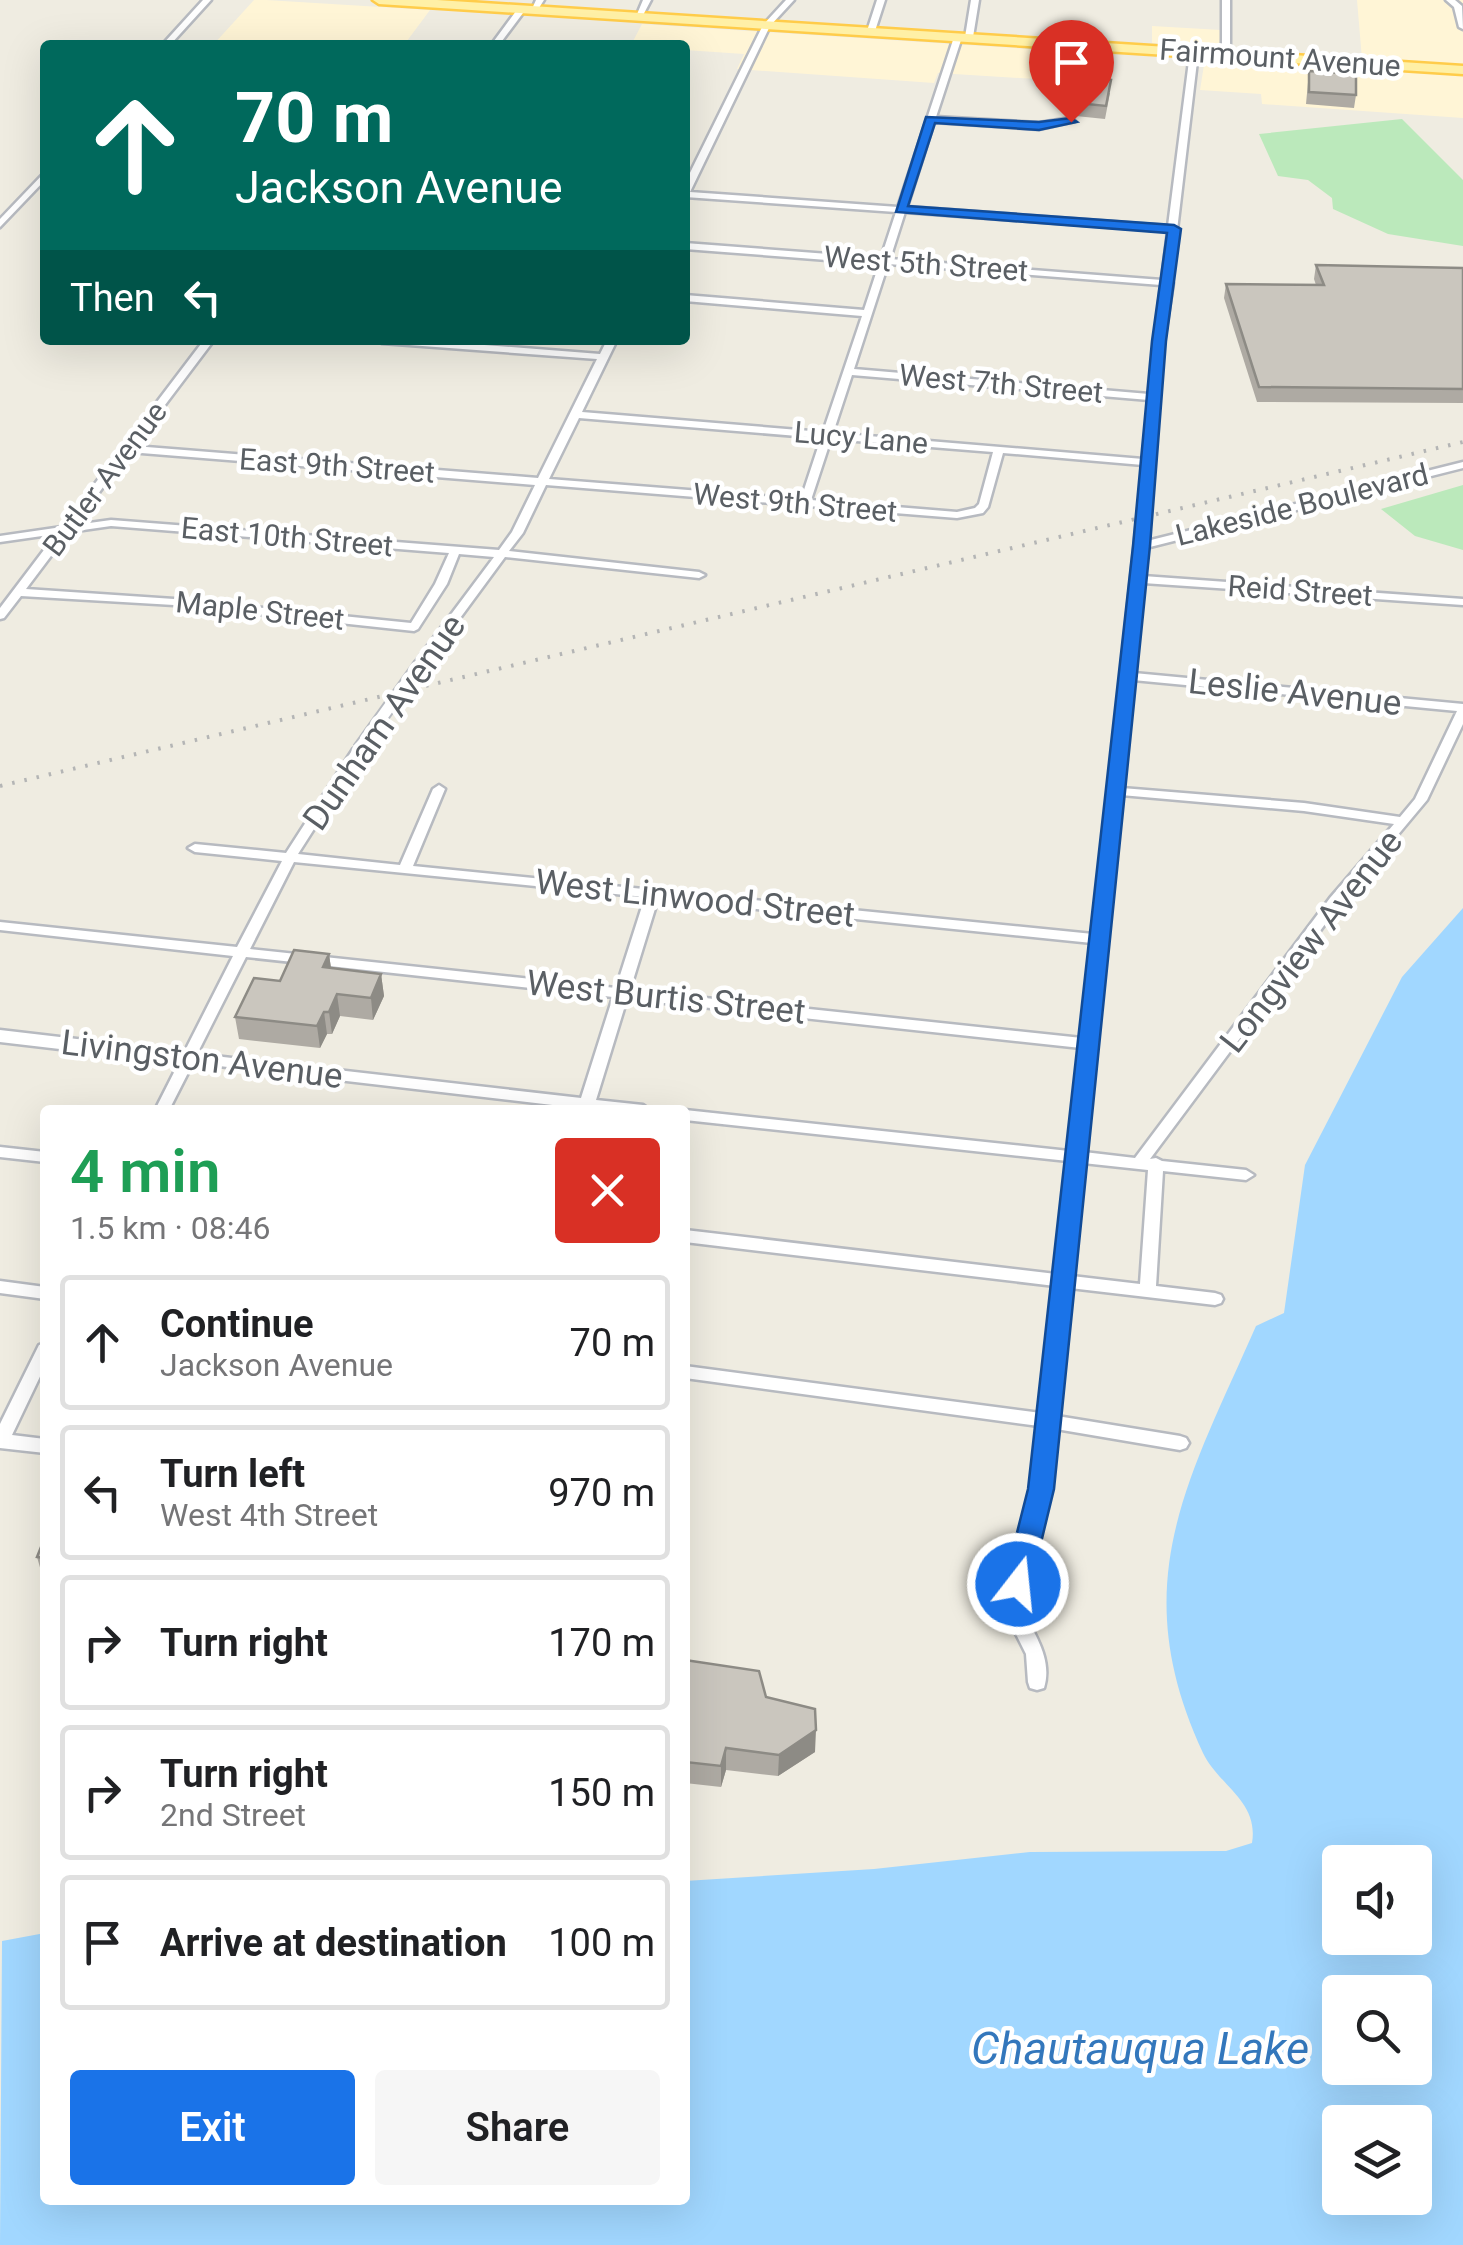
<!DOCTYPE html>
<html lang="en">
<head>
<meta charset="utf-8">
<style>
  body { margin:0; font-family:Roboto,sans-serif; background:#f6f6f6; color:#202124; height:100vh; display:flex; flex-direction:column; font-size:38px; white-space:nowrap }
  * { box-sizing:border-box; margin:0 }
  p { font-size:32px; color:#757577 }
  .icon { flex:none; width:55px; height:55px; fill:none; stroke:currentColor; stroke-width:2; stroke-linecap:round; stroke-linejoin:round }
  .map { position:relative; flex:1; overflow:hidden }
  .sheet { position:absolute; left:40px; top:1105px; width:650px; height:1100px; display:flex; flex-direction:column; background:#fff; border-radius:10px; box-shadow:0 10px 40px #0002 }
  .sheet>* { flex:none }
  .hud { position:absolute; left:40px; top:40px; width:650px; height:305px; border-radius:10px; box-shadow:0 10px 40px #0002; background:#00695c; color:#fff; overflow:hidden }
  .controls { position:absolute; left:1322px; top:1845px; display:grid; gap:20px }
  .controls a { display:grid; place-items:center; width:110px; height:110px; border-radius:10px; background:#fff; box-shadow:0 10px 40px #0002; font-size:50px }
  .pin { position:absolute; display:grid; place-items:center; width:85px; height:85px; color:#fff; margin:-102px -42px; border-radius:50% 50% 50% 0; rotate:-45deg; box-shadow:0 0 10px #0007 }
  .pin .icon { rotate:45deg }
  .me { position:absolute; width:110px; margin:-55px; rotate:16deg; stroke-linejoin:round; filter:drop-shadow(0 0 8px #0008) }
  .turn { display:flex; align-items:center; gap:35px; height:210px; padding:0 30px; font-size:45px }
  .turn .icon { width:130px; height:130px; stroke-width:2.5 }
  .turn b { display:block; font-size:70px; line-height:85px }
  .then { display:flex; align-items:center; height:95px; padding:0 30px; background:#0003; gap:20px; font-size:38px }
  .round { display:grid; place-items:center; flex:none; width:105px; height:105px; border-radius:10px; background:#f6f6f6 }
  .head { display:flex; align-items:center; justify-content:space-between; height:170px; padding:0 30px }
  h1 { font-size:60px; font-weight:600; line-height:75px; color:#1e9e55 }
  .action { display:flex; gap:20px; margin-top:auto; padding:20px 30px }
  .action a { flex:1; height:115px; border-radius:10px; background:#1a73e8; color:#fff; font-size:40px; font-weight:600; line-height:115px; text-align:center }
  .action a+a { background:#f6f6f6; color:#202124 }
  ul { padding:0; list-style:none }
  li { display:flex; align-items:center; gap:30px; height:135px; margin:0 20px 15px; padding:0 10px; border:5px solid #e0e0e0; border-radius:10px }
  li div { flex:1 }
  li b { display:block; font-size:38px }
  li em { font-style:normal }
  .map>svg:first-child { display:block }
</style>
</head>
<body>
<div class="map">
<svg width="1463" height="2245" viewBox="0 0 1463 2245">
  <rect width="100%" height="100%" fill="#efece1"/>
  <path fill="#fff5d6" d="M 254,0 L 266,0 L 430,10 L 404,45 L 213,45 Z
    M 1357,0 L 1463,0 L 1463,65 L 1362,59 Z
    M 642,24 L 1090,53 L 1084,82 L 938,73 L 934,83 L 737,69 L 744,54 L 685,50 L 685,45 L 631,45 Z
    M 1152,26 L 1221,30 L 1219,47 L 1152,43 Z
    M 1238,62 L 1463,76 L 1463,118 L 1262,104 L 1261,94 L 1200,90 L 1204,65 Z"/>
  <path fill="#bbe9bb" d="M 1402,119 L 1463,180 L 1463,246 L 1388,234 L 1333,209 L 1332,198 L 1308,180 L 1278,176 L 1259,134 Z
    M 1463,485 L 1463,550 L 1415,536 L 1381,509 Z"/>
  <path fill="#a1d7ff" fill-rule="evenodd" d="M 1463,908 L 1463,2245 L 0,2245 L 2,1941 L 45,1933 L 45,2200 L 685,2200 L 685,1881 L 874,1869 L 1030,1852 L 1226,1851 L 1252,1843 C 1259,1801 1219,1786 1203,1753 C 1124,1583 1188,1481 1256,1326 L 1284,1313 L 1305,1165 L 1402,977 ZM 1340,1862 L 1415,1862 L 1415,1938 L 1340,1938 ZM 1340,1992 L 1415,1992 L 1415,2068 L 1340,2068 ZM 1340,2122 L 1415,2122 L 1415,2198 L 1340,2198 Z"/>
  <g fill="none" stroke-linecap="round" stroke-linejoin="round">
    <defs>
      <path id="minor" d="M 203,0 L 211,0 L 170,45 L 162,45 Z
        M 536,0 L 544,0 L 537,11 L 531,11 Z
        M 643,0 L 651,0 L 641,19 L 635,19 Z
        M 786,0 L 794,0 L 770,26 L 690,192 L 898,207 L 954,37 L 958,35 L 962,37 L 936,117 L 1039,123 L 1071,118 L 1075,121 L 1039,129 L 934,122 L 907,207 L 1168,226 L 1190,53 L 1194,51 L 1198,53 L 1171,281 L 1173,283 L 1164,341 L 1147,541 L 1463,462 L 1463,468 L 1146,548 L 1143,576 L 1463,599 L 1463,605 L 1143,583 L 1134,673 L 1463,704 L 1463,724 L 1427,800 L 1340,904 L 1150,1159 L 1156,1158 L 1162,1161 L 1246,1170 L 1254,1175 L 1246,1180 L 1163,1171 L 1156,1286 L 1215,1293 L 1221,1295 L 1223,1299 L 1221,1303 L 1215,1305 L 1070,1288 L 1057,1416 L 1180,1436 L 1186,1438 L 1189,1443 L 1186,1448 L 1180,1450 L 1056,1429 L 1050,1489 L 1021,1608 C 1034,1633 1053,1659 1044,1688 L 1037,1690 L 1030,1688 L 1028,1682 L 1026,1654 L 1003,1608 L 1032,1489 L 1039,1426 L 685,1378 L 685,1366 L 1041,1413 L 1055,1286 L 685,1242 L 685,1230 L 1056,1274 L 1068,1161 L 685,1120 L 685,1110 L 1069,1151 L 1081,1048 L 627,999 L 596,1100 L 643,1105 L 650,1110 L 578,1110 L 578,1108 L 193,1063 L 169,1110 L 155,1110 L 233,956 L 0,930 L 0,922 L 237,947 L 282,861 L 195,852 L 188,848 L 195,844 L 286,853 L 353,749 L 359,745 L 365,749 L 298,854 L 400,865 L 433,789 L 439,785 L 445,789 L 413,866 L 1093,934 L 1143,465 L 1003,453 L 988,507 L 983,513 L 957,518 L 546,485 L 523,533 L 509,551 L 699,572 L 705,575 L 699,578 L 505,557 L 424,667 L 420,668 L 414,664 L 494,557 L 459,554 L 447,584 L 418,629 L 414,631 L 174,605 L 21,596 L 4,618 L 0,619 L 0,608 L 56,534 L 0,542 L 0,536 L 62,527 L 204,340 L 214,340 L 134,446 L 538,478 L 597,359 L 382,343 L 377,340 L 420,340 L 600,354 L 607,340 L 617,340 L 582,412 L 823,432 L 862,316 L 685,301 L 685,295 L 864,310 L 879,264 L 685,249 L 685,243 L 881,258 L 896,212 L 685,197 L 685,183 L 763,25 ZM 905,212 L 1168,231 L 1162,280 L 890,259 ZM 888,264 L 1161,285 L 1149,394 L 854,369 ZM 852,375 L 1149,400 L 1143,459 L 833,433 ZM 579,418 L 821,438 L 801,499 L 549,479 ZM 831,439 L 993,452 L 979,504 L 975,508 L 957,512 L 811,500 ZM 129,452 L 535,485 L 512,532 L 499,550 L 111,520 L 75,525 ZM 111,526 L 449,553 L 435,584 L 411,623 L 174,599 L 26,589 L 69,532 ZM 1133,680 L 1457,711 L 1415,799 L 1400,817 L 1304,803 L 1122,788 ZM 1121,795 L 1304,811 L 1394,824 L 1330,898 L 1135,1158 L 1084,1152 ZM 294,862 L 645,897 L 616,988 L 250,949 ZM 658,899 L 1092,943 L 1082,1038 L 630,990 ZM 246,957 L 613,997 L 581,1098 L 197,1054 ZM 1083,1163 L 1148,1170 L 1140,1284 L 1072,1276 Z
        M 877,0 L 885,0 L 875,31 L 871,33 L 867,31 Z
        M 971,0 L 979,0 L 973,37 L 969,39 L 965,37 Z
        M 1222,0 L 1230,0 L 1230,55 L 1226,57 L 1222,55 Z
        M 1446,0 L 1455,0 L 1462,6 L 1463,29 L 1459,27 L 1454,7 Z
        M 519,7 L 526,9 L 499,45 L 491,45 Z
        M 45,172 L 45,180 L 0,227 L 0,219 Z
        M 0,1147 L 45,1152 L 45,1162 L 0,1157 Z
        M 0,1281 L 45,1287 L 45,1299 L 0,1293 Z
        M 45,1343 L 45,1366 L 12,1435 L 45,1439 L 45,1453 L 0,1448 L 0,1424 L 39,1345 Z"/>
      <path id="tertiary" d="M 0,1030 L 188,1052 L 198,1058 L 188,1064 L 0,1042 Z"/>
      <path id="primary" d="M 373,0 L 437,0 L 1463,66 L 1463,74 L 379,4 Z"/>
    </defs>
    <use href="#minor" stroke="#b7bac0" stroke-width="5"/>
    <use href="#tertiary" stroke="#b7bac0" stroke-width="5"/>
    <use href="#primary" stroke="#ffcc4a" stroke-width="5"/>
    <use href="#minor" fill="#fff" fill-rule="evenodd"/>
    <use href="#tertiary" fill="#fff" fill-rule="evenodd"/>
    <use href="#primary" fill="#fff0a6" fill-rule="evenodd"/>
    <path stroke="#b4b5b5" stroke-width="4" stroke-dasharray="2.5 10" stroke-linecap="butt" d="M 0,786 L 1463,442"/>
    <defs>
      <path id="minor-bridge" d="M 359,749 L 420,664"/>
    </defs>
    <use href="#minor-bridge" stroke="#b7bac0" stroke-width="15" stroke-linecap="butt"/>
    <use href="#minor-bridge" stroke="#fff" stroke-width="11"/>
  </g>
  <path fill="#aeaaa3" d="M 1309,71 L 1356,95 L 1354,108 L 1306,104 Z
    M 1057,91 L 1110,93 L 1105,119 L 1066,115 L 1067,104 L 1056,104 Z
    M 1316,265 L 1463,268 L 1463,403 L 1257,402 L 1224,298 L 1226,284 L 1316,285 L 1314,279 Z
    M 329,954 L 331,968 L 381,974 L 384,996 L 373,1020 L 340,1016 L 332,1034 L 327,1034 L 320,1048 L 239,1039 L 235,1017 L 280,981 Z
    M 45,1538 L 45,1585 L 37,1557 Z
    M 685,1660 L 766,1697 L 815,1752 L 778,1776 L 726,1770 L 721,1787 L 685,1783 Z"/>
  <path fill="#8d8b85" d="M 329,954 L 332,976 L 323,967 Z
    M 381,974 L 384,996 L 373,1020 L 371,998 Z
    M 337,994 L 340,1016 L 332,1034 L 329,1012 Z
    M 324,1012 L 327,1034 L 320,1048 L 317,1026 Z
    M 816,1730 L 815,1752 L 778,1776 L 779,1755 Z
    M 726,1748 L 726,1770 L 721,1787 L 721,1766 Z"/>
  <path fill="#cac6be" stroke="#8d8b85" stroke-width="2.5" d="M 1309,71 L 1356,74 L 1356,95 L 1309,92 Z
    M 1060,77 L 1111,80 L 1106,106 L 1067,102 L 1069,92 L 1057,91 Z
    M 1316,265 L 1463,268 L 1463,389 L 1259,387 L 1226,284 L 1324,285 Z
    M 294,950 L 329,954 L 323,967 L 381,974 L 371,998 L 337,994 L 329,1012 L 324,1012 L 317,1026 L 235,1017 L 254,978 L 280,981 Z
    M 45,1538 L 45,1558 L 37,1557 L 41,1547 Z
    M 685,1660 L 759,1671 L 766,1697 L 815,1709 L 816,1730 L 779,1755 L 726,1748 L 721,1766 L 685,1762 Z"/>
  <path fill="#1a73e8" stroke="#114b97" stroke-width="2.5" d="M 926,117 L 1039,122 L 1071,118 L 1077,122 L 1039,130 L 935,123 L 908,206 L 1174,225 L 1181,229 L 1166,341 L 1150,546 L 1054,1489 L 1031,1584 L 1027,1592 L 1018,1596 L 1008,1592 L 1004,1584 L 1028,1489 L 1133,546 L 1152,341 L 1167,233 L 896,212 Z"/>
  <g text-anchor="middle" stroke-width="9" stroke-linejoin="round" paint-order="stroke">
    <g font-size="30" fill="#5a5f64" stroke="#fff">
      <text transform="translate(1280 58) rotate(4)" y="10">Fairmount Avenue</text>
      <text transform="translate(926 264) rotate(4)" y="10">West 5th Street</text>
      <text transform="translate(1001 384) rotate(5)" y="10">West 7th Street</text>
      <text transform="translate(861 438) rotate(5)" y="10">Lucy Lane</text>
      <text transform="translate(337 466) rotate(4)" y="10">East 9th Street</text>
      <text transform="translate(105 479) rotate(-53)" y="10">Butler Avenue</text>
      <text transform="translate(795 503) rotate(5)" y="10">West 9th Street</text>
      <text transform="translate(1302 505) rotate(-14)" y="10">Lakeside Boulevard</text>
      <text transform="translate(287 537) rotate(5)" y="10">East 10th Street</text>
      <text transform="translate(1300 591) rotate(4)" y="10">Reid Street</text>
      <text transform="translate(260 611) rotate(6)" y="10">Maple Street</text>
    </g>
    <g font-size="35" fill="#5a5f64" stroke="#fff">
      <text transform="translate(1295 692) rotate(6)" y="12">Leslie Avenue</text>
      <text transform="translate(384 722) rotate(-55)" y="12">Dunham Avenue</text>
      <text transform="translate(695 898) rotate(6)" y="12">West Linwood Street</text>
      <text transform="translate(1311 941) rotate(-52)" y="12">Longview Avenue</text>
      <text transform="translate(666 997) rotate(6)" y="12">West Burtis Street</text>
      <text transform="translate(202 1059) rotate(7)" y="12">Livingston Avenue</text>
    </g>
    <g font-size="45" font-style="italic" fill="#3377bc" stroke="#fff">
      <text x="1140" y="2064">Chautauqua Lake</text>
    </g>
  </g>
</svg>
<div class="controls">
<a><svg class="icon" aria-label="sound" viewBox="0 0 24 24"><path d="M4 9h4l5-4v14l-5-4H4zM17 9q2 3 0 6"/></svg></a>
<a><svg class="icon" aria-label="search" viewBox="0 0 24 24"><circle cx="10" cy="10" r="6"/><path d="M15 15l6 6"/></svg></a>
<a><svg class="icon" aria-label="layers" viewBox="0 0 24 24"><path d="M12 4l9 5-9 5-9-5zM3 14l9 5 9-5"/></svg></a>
</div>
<div class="pin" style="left:1071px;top:122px;background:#d93025"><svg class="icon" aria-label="arrive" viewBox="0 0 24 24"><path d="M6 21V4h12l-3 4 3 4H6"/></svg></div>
<svg class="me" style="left:1018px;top:1584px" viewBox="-20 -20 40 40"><circle r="17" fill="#1a73e8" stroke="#fff" stroke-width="3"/><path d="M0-11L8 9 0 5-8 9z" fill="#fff"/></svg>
<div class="hud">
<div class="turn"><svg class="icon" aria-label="ahead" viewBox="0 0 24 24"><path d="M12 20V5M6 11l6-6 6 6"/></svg><div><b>70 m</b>Jackson Avenue</div></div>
<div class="then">Then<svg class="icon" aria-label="left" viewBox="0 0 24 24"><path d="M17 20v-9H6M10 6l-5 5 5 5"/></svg></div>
</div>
<section class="sheet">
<div class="head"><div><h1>4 min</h1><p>1.5 km · 08:46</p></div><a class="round" style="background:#d93025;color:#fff"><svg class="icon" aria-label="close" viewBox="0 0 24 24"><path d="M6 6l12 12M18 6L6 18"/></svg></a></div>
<ul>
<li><svg class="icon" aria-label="ahead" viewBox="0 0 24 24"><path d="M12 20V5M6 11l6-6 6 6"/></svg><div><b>Continue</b><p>Jackson Avenue</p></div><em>70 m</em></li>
<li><svg class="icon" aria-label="left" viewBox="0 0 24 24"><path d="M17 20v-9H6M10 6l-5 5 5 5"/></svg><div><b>Turn left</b><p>West 4th Street</p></div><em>970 m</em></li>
<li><svg class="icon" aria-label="right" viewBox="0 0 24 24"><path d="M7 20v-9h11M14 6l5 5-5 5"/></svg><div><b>Turn right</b></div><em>170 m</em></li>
<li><svg class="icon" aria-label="right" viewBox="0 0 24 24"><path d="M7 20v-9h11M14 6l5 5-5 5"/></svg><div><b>Turn right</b><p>2nd Street</p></div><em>150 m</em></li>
<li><svg class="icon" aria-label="arrive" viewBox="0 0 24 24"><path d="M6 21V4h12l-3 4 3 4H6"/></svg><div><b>Arrive at destination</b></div><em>100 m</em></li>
</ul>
<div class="action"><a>Exit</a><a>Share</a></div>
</section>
</div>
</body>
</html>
